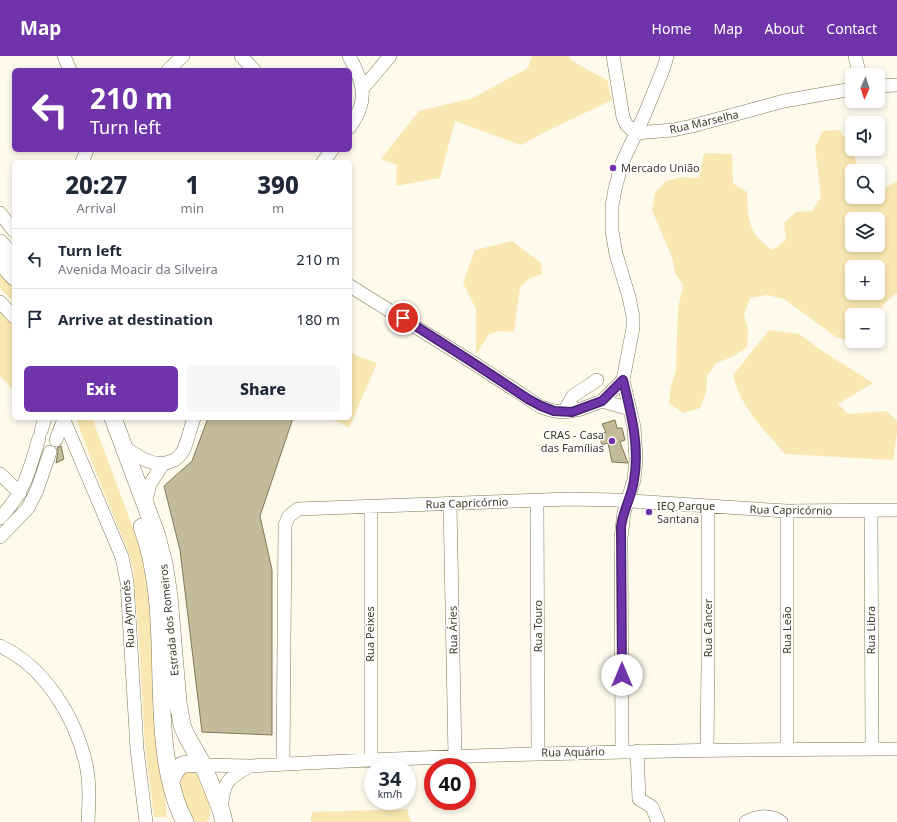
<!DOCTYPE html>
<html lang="en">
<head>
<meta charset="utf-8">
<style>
  body { margin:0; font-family:"Noto Sans",sans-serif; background:#f6f6f7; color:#1f2937; height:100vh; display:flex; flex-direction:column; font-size:15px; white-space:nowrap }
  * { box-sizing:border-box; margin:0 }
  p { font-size:13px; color:#747a83 }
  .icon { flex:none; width:22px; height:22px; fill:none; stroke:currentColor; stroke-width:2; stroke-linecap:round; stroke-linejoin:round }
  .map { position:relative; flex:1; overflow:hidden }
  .drawer { position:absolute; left:12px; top:104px; width:340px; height:260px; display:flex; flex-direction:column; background:#fff; border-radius:6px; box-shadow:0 2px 6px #0003 }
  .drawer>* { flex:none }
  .hud { position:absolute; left:12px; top:12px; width:340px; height:84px; border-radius:6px; box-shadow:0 2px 6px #0003; background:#7034aa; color:#fff; overflow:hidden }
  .needle { width:26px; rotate:183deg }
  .controls { position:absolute; left:845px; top:12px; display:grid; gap:8px }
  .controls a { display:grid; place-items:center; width:40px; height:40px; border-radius:6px; background:#fff; box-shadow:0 2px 6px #0003; font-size:20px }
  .speed { position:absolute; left:364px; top:702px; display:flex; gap:8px; font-size:20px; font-weight:700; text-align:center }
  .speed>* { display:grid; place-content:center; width:52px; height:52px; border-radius:50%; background:#fff; box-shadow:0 2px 6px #0003; line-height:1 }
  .speed small { font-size:10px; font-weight:400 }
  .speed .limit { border:6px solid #d22; background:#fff; color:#111 }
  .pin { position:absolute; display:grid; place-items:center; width:34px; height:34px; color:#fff; margin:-17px; border:2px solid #fff; border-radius:50%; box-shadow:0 1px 4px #0007 }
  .me { position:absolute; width:44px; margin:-22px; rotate:0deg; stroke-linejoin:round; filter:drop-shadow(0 0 3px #0008) }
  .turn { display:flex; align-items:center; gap:14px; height:84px; padding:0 12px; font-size:18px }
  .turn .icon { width:52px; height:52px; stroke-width:2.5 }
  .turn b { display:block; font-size:28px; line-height:34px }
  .eta { display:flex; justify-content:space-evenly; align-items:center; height:68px; text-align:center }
  .eta b { font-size:24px; font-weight:800; line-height:28px }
  .action { display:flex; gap:8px; margin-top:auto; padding:8px 12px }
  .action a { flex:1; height:46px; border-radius:6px; background:#7034aa; color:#fff; font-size:16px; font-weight:800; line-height:46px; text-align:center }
  .action a+a { background:#f6f6f7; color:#1f2937 }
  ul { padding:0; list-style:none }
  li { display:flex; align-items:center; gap:12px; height:60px; padding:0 12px; border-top:1px solid #e0e1e3 }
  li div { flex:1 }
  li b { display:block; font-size:15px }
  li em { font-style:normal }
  header { display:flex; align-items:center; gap:24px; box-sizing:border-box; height:56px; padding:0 20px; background:#7034aa; color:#fff }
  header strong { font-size:19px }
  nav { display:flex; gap:22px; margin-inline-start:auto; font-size:14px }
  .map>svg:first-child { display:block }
</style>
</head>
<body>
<header>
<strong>Map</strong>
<nav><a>Home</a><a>Map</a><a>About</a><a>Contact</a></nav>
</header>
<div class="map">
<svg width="897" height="766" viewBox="0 0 897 766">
  <rect width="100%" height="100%" fill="#fefaec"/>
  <path fill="#f9e8b2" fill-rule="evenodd" d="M 532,0 L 569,0 L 572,5 L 607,24 L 612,44 L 547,75 L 521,89 L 455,65 L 440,122 L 396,130 L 397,109 L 381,103 L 419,55 L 473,42 L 528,12 Z
    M 840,74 C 848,87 856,100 858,115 L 852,115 L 852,141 L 878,141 L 878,136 L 897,125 L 897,238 L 895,238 L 883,249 L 878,265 L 878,259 L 852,259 L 852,285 L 855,285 L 852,286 L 836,281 L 784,243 L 767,239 L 750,242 L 744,258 L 748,274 L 747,291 L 732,301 L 716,307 L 707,320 L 706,337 L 700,352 L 683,357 L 669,347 L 671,330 L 676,314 L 678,252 L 683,229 L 675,217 L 672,201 L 652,154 L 655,137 L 666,125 L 682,121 L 699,122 L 704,97 L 732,98 L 733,127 L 747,136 C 748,164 748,178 773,194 L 786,184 L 784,167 L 796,156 L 812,155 L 821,141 L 815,91 L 823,75 ZM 852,163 L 878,163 L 878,189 L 852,189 ZM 852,211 L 878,211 L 878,237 L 852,237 Z
    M 512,185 L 541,207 L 542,218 L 529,223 L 520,231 L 514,276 L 500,275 L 489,278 L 476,299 L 476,253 L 463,227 L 475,194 Z
    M 0,210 L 14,228 L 14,247 L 0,232 Z
    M 0,254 L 14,269 L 14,335 L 0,320 Z
    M 769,274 L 799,278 L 821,294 L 873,327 L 838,348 L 848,358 L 887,355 L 897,365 L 897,377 L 893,404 L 785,398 C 763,372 741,353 733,319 Z
    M 350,295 L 357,300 L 377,307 L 349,372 L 330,362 L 350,362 Z
    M 76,362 L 92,362 L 148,512 L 161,706 L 167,761 L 154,761 L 145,690 L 139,583 L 133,514 L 128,495 L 96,417 Z
    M 195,715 C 205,728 213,748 209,764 L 206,766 L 196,766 L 194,764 C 187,752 174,729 183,716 Z
    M 407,753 L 411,766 L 311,766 L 312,756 Z"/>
  <path fill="#c4bb9a" stroke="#807758" d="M 208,362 L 293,362 L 260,460 L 272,514 L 272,679 L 202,676 L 180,494 L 164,430 L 192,405 Z
    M 615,364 L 617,372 L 622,372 L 625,384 L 620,386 L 628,407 L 612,406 L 608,387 L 602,389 L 599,378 L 606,376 L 602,368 Z
    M 61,390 L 64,403 L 56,407 L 58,395 L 57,392 Z"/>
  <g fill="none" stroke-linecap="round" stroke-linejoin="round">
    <defs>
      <path id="minor" d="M 64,0 L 70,14
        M 241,0 L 254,14
        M 349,0 C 364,27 369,44 350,71
        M 613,0 L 623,61 L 626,68 L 635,77 L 673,74 L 692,70 L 784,45 L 852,33
        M 855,0 L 860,19
        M 168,14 L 183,0
        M 878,30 L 897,29
        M 363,32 L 390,0
        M 82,106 L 87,94
        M 323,106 L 332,94
        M 0,157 L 14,175
        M 350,230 L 472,306 L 541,351 L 554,355 L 564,356 L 581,353 L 602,345 L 623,324 L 633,272 L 633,261 L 629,241 L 616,198 L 612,175 L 612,150 L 615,133 L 622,107 L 644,60 L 664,11 L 667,0
        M 0,246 L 14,261
        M 602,345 L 630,353
        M 564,356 L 573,340 L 597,324
        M 63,362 L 122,501 L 127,526 L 137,693 L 146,766
        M 41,375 L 45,362
        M 56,384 L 64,363
        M 123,390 C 137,400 154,413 172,405 C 177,403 180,400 183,395 C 188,385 190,373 194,362
        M 0,418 L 20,437
        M 537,444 L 538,697
        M 145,447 L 150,428 L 163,408
        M 450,448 L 455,700
        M 871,454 L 872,693
        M 787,455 L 787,693
        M 0,462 C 25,436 29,415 39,382
        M 0,481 L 28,452 L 37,434 L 50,396
        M 0,590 C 45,611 75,661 86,708 C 90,727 89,747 88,766
        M 707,693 L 708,607 L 708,451
        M 622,695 L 621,482 L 624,456 L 634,424 L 636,404 L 634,371 L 623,324
        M 637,695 L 639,743 L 652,751 L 658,766
        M 371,705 L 371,451
        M 283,708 L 285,469 L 289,460 L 298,453 L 570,443 L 616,444 L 787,455 L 897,454
        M 203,709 L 250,710 C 465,698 681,693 897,693
        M 221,753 C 224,727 225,724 248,711
        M 746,766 C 757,760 771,758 781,766"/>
      <path id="major" d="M 0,187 L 14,204
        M 0,205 L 14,221
        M 113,362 L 156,477 L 164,507 L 169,540 L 178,646 L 182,669 L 186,679 L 203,709 L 221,754 L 224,766
        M 142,471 C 168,542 156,620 165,693 C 168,718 173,744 185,766
        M 171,725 C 178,706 185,706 203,709"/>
    </defs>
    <use href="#minor" stroke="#817859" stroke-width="14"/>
    <use href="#major" stroke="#817859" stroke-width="18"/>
    <use href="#minor" stroke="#fff" stroke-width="13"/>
    <use href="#major" stroke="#fff" stroke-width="17"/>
  </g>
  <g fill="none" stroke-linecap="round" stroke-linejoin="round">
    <defs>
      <path id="route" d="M 403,262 L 472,306 L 528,343 L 541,350 L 554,355 L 572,356 L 602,345 L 623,324 C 631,357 640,390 634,424 C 632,440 623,454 621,471 L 622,619"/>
    </defs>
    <use href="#route" stroke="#49226e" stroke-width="10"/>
    <use href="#route" stroke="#7034aa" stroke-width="7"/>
  </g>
  <g fill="#7034aa" stroke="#fff" stroke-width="1.5">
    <circle cx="613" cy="112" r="4"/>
    <circle cx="612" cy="385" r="4"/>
    <circle cx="649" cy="456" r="4"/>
  </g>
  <g text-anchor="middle" stroke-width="3" stroke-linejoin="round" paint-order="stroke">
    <g font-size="11" fill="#3e3a2d" stroke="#fff">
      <text transform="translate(704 66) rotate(-13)" y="4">Rua Marselha</text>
      <text transform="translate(467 447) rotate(-2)" y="4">Rua Capricórnio</text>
      <text transform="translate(791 454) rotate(1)" y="4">Rua Capricórnio</text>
      <text transform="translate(128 558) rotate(-94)" y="4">Rua Aymorés</text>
      <text transform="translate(169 564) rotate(-96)" y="4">Estrada dos Romeiros</text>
      <text transform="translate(538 570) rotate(-90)" y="4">Rua Touro</text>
      <text transform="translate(708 572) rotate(-90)" y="4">Rua Câncer</text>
      <text transform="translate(453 574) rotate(-91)" y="4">Rua Áries</text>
      <text transform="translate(787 574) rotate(-90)" y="4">Rua Leão</text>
      <text transform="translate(871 574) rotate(-90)" y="4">Rua Libra</text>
      <text transform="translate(370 578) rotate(-90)" y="4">Rua Peixes</text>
      <text transform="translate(573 696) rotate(-1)" y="4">Rua Aquário</text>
    </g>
    <g font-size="11" fill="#3e3a2d" stroke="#fff" text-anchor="start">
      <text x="621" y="116">Mercado União</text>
      <text x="604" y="383" text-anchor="end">CRAS - Casa<tspan x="604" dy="13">das Famílias</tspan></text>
      <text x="657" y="454">IEQ Parque<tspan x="657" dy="13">Santana</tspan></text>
    </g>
  </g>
</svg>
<div class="controls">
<a><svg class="needle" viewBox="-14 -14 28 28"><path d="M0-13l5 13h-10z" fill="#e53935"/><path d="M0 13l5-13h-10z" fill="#747a83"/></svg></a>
<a><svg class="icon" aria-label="sound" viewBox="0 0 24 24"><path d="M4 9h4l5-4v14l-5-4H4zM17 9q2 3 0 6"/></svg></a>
<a><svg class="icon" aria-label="search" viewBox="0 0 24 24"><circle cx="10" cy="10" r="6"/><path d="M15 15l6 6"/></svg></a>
<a><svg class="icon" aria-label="layers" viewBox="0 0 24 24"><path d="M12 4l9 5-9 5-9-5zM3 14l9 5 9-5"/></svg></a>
<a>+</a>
<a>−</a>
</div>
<div class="speed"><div>34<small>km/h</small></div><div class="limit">40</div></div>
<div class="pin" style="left:403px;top:262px;background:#d93025"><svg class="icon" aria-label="arrive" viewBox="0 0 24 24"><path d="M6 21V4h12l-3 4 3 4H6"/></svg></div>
<svg class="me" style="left:622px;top:619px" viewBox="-20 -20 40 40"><circle r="19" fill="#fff"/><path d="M0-13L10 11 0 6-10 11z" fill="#7034aa"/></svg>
<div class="hud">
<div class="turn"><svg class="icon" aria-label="left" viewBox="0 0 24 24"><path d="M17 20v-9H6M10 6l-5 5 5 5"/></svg><div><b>210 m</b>Turn left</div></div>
</div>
<section class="drawer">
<div class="eta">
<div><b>20:27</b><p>Arrival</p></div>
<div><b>1</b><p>min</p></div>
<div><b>390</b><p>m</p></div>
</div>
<ul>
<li><svg class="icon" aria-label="left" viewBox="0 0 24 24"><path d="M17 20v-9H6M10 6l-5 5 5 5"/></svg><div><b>Turn left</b><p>Avenida Moacir da Silveira</p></div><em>210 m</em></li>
<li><svg class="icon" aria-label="arrive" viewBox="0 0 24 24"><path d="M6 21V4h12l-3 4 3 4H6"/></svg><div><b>Arrive at destination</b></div><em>180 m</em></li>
</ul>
<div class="action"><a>Exit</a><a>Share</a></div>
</section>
</div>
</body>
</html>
